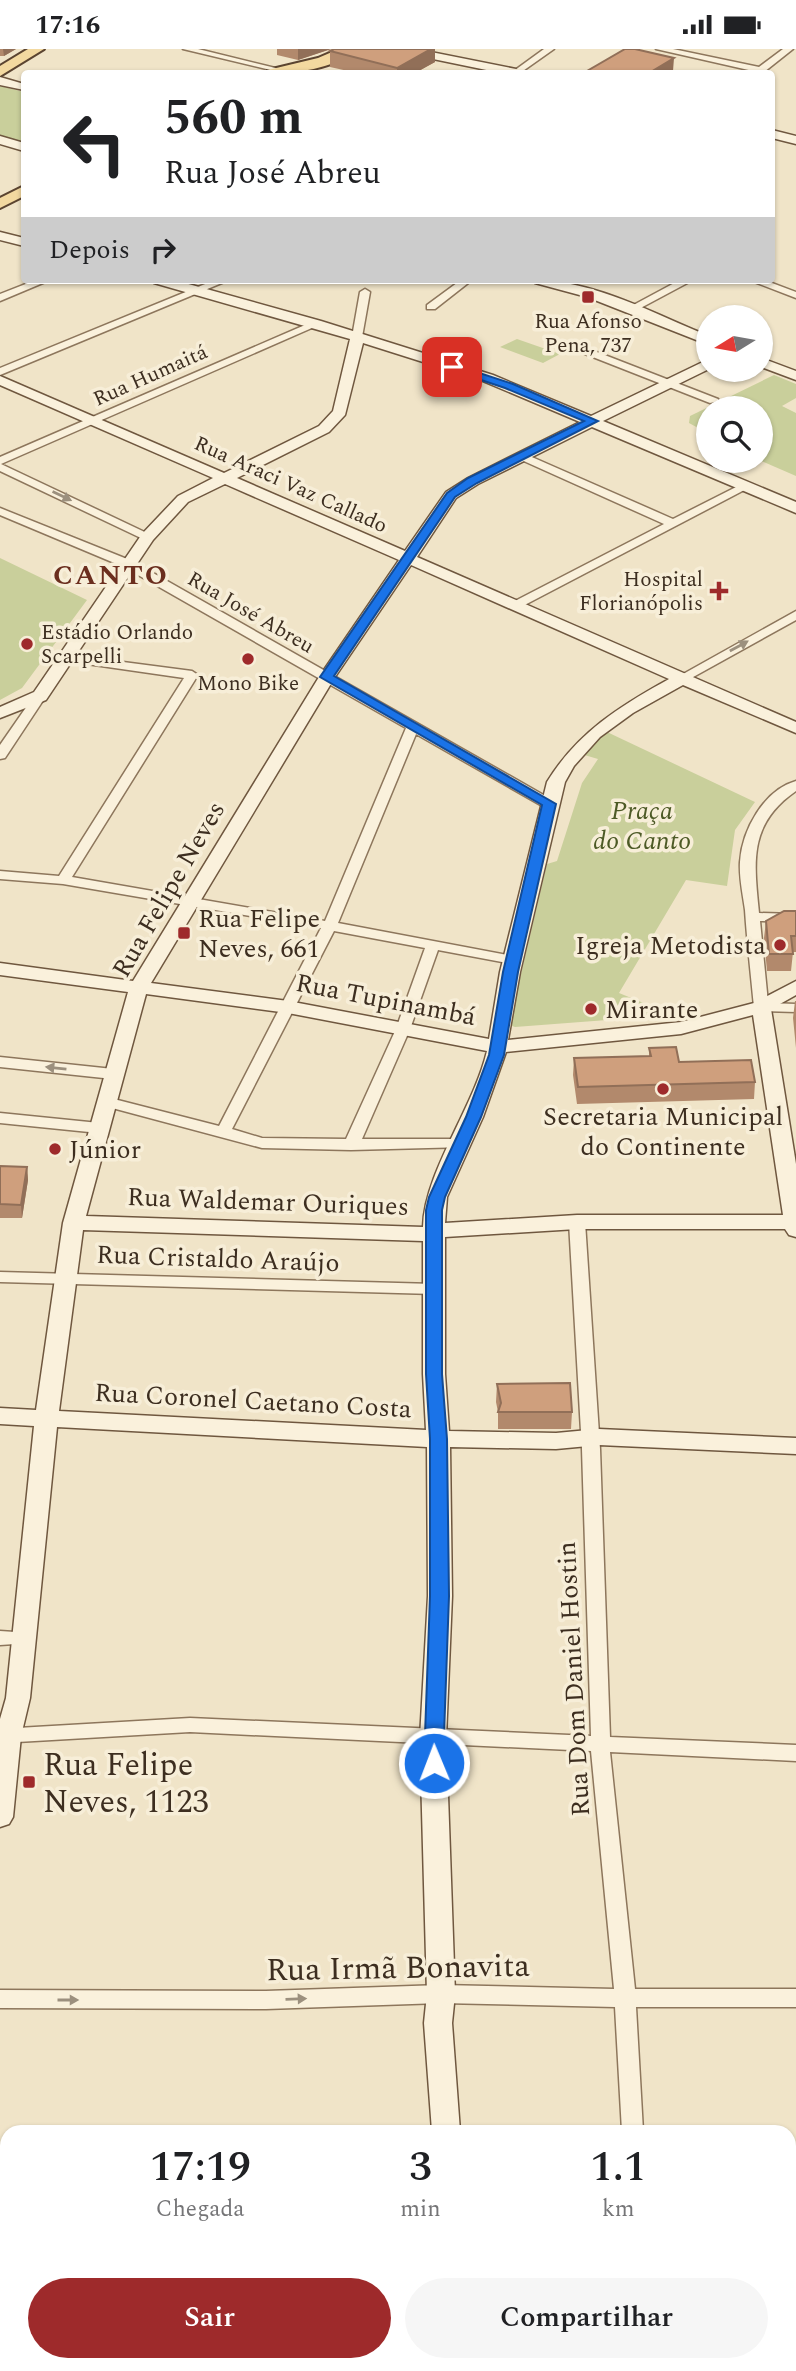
<!DOCTYPE html>
<html lang="pt">
<head>
<meta charset="utf-8">
<style>
  body { margin:0; font-family:Spectral,serif; background:#f6f6f6; color:#202124; height:100vh; display:flex; flex-direction:column; font-size:26px; white-space:nowrap }
  * { box-sizing:border-box; margin:0 }
  p { font-size:23px; color:#757577 }
  .icon { flex:none; width:38px; height:38px; fill:none; stroke:currentColor; stroke-width:2; stroke-linecap:round; stroke-linejoin:round }
  .map { position:relative; flex:1; overflow:hidden }
  .side { position:absolute; left:0px; top:2076px; width:796px; height:247px; display:flex; flex-direction:column; background:#fff; border-radius:21px 21px 0 0; box-shadow:0 2px 5px #0004 }
  .side>* { flex:none }
  .banner { position:absolute; left:21px; top:21px; width:754px; height:214px; border-radius:7px; box-shadow:0 2px 5px #0004; background:#fff; color:#202124; overflow:hidden }
  .needle { width:46px; rotate:259deg }
  .controls { position:absolute; left:696px; top:256px; display:grid; gap:14px }
  .controls a { display:grid; place-items:center; width:77px; height:77px; border-radius:50%; background:#fff; box-shadow:0 2px 5px #0004; font-size:35px }
  .pin { position:absolute; display:grid; place-items:center; width:60px; height:60px; color:#fff; margin:-30px; border-radius:14px; box-shadow:0 4px 10px #0006 }
  .me { position:absolute; width:77px; margin:-38px; rotate:359deg; stroke-linejoin:round; filter:drop-shadow(0 0 5px #0008) }
  .turn { display:flex; align-items:center; gap:24px; height:147px; padding:0 28px; font-size:32px }
  .turn .icon { width:91px; height:91px; stroke-width:2.5 }
  .turn b { display:block; font-size:49px; line-height:60px }
  .then { display:flex; align-items:center; height:66px; padding:0 28px; background:#0003; gap:14px; font-size:26px }
  .eta { display:flex; justify-content:space-evenly; align-items:center; height:119px; text-align:center }
  .eta b { font-size:42px; font-weight:600; line-height:49px }
  .action { display:flex; gap:14px; margin-top:auto; padding:14px 28px }
  .action a { flex:1; height:80px; border-radius:42px; background:#9e2a2b; color:#fff; font-size:28px; font-weight:600; line-height:80px; text-align:center }
  .action a+a { background:#f6f6f6; color:#202124 }
  .status { display:flex; justify-content:space-between; align-items:center; height:49px; padding:0 35px; background:#fff; direction:ltr }
  .status svg { height:19px; fill:currentColor }
  .map>svg:first-child { display:block }
</style>
</head>
<body>
<div class="status"><b>17:16</b><svg viewBox="0 0 49 12"><path d="M0 12V9h3v3zM5 12V6h3v6zM10 12V3h3v9zM15 12V0h3v12zM26 1h20v11H26zM47 4h2v5h-2z"/></svg></div>
<div class="map">
<svg width="796" height="2322" viewBox="0 0 796 2322">
  <rect width="100%" height="100%" fill="#f0e4c8"/>
  <path fill="#c9cf9b" d="M 0,37 L 24,43 L 24,93 L 0,87 Z
    M 517,290 L 560,305 L 543,314 L 500,298 Z
    M 774,326 L 796,335 L 796,349 L 782,357 L 796,364 L 796,427 L 759,411 L 761,411 L 761,359 L 709,359 L 709,385 L 689,374 L 690,367 Z
    M 0,509 L 87,551 L 22,639 L 0,651 Z
    M 607,683 L 755,753 L 735,781 L 727,837 L 686,831 L 619,944 L 673,966 L 515,978 L 509,976 L 547,815 L 557,812 L 582,734 L 598,710 L 581,705 Z"/>
  <g fill="none" stroke-linecap="round" stroke-linejoin="round">
    <defs>
      <path id="street" d="M 183,0 L 198,0 L 296,24 L 283,24 Z
        M 544,0 L 554,0 L 520,24 L 511,24 Z
        M 656,0 L 673,0 L 759,18 L 783,0 L 793,0 L 764,23 L 752,24 L 753,22 Z
        M 36,231 L 50,231 L 0,252 L 0,245 Z
        M 215,231 L 229,231 L 0,326 L 0,319 Z
        M 461,231 L 472,231 L 435,260 L 427,260 L 427,256 Z
        M 680,231 L 693,231 L 635,262 L 626,260 Z
        M 749,231 L 764,231 L 796,243 L 796,249 Z
        M 365,240 L 370,243 L 362,288 L 357,291 L 352,288 L 360,243 Z
        M 312,273 L 321,275 L 1,415 L 151,486 L 151,490 L 143,490 L 0,422 L 0,408 Z
        M 584,298 L 718,350 L 719,352 L 710,354 L 580,303 L 579,301 Z
        M 517,405 L 525,405 L 673,470 L 742,435 L 752,437 L 517,560 L 511,556 L 513,553 L 664,475 L 517,409 Z
        M 0,459 L 132,512 L 554,752 L 554,758 L 544,758 L 416,685 L 338,874 L 513,907 L 520,911 L 513,915 L 438,901 L 410,980 L 362,1090 L 462,1090 L 470,1095 L 467,1098 L 351,1101 L 262,1099 L 101,1056 L 98,1053 L 106,1048 L 219,1077 L 321,879 L 63,835 L 0,830 L 0,822 L 59,827 L 184,629 L 66,612 L 60,608 L 62,605 L 192,622 L 198,626 L 72,828 L 325,872 L 406,679 L 124,518 L 0,466 ZM 334,882 L 425,899 L 396,980 L 346,1090 L 262,1089 L 232,1080 Z
        M 796,562 L 796,571 L 686,632 L 678,632 L 676,629 Z
        M 40,643 L 46,647 L 5,709 L 0,710 L 0,696 L 36,644 Z
        M 796,732 L 796,742 C 748,775 754,813 759,864 L 796,865 L 796,873 L 760,872 L 768,954 L 796,955 L 796,963 L 761,962 L 754,958 C 751,926 747,892 745,861 C 743,846 739,829 740,813 C 742,781 764,741 796,732 Z
        M 0,1008 L 113,1020 L 120,1025 L 113,1030 L 0,1018 Z
        M 0,1064 L 99,1074 L 107,1079 L 99,1084 L 0,1074 Z
        M 577,1168 L 585,1173 L 600,1400 L 610,1688 L 796,1696 L 796,1712 L 610,1703 L 635,1940 L 796,1940 L 796,1958 L 636,1958 L 643,2082 L 622,2082 L 615,1958 L 441,1954 L 266,1960 L 0,1959 L 0,1941 L 266,1942 L 441,1936 L 614,1940 L 591,1702 L 190,1683 L 0,1694 L 0,1680 L 190,1669 L 591,1687 L 582,1400 L 569,1173 Z
        M 0,1223 L 434,1235 L 442,1240 L 434,1245 L 0,1233 Z
        M 0,1582 L 30,1584 L 33,1589 L 30,1594 L 0,1596 Z
        M 0,2104 L 7,2104 L 7,2124 L 0,2124 Z
        M 789,2117 L 796,2117 L 796,2137 L 789,2137 Z
        M 0,2270 L 7,2271 L 7,2293 L 0,2292 Z
        M 651,2315 L 673,2315 L 674,2322 L 652,2322 Z"/>
      <path id="secondary" d="M 393,0 L 416,0 L 516,20 L 522,24 L 501,24 L 399,3 Z
        M 0,28 L 24,35 L 24,41 L 0,36 Z
        M 772,81 L 796,87 L 796,95 L 772,89 Z
        M 0,87 L 24,94 L 24,102 L 0,95 Z
        M 0,183 L 24,189 L 24,197 L 0,191 Z
        M 152,231 L 174,231 L 321,272 L 493,326 L 591,367 L 709,310 L 709,320 L 603,372 L 796,453 L 796,464 L 592,378 L 478,435 L 456,449 L 417,508 L 796,673 L 796,684 L 683,636 L 633,664 L 600,688 L 574,717 L 565,733 L 520,923 L 508,991 L 681,973 L 754,954 L 796,932 L 796,946 L 771,960 L 796,1115 L 796,1188 L 789,1186 L 785,1180 L 577,1180 L 445,1188 L 445,1325 L 449,1382 L 556,1384 L 599,1380 L 796,1389 L 796,1405 L 599,1396 L 556,1400 L 450,1398 L 452,1547 L 446,1689 L 455,1945 L 452,1974 L 460,2082 L 432,2082 L 424,1974 L 427,1945 L 420,1689 L 428,1547 L 427,1398 L 57,1378 L 30,1649 L 21,1687 L 13,1768 L 9,1775 L 0,1778 L 0,1670 L 6,1649 L 34,1377 L 0,1375 L 0,1359 L 36,1361 L 63,1174 L 128,943 L 0,926 L 0,914 L 133,932 L 319,628 L 399,511 L 225,435 L 188,453 L 153,491 L 46,651 L 0,669 L 0,658 L 34,643 L 142,485 L 178,447 L 213,429 L 0,336 L 0,327 L 224,424 L 319,377 L 333,362 L 350,290 L 154,234 ZM 363,294 L 483,332 L 580,373 L 468,429 L 446,443 L 405,502 L 237,429 L 329,383 L 345,366 ZM 411,516 L 669,630 C 620,657 577,684 547,733 L 500,923 L 489,990 L 288,952 L 151,934 L 335,628 ZM 146,945 L 288,964 L 487,1002 C 474,1058 424,1124 423,1178 L 86,1167 ZM 753,966 L 783,1166 L 577,1166 L 445,1174 L 447,1148 L 483,1068 L 506,1003 L 681,985 ZM 83,1181 L 423,1192 L 423,1325 L 426,1381 L 59,1362 Z
        M 533,231 C 594,231 654,265 709,287 L 709,296 L 587,248 L 535,234 Z
        M 761,309 L 796,322 L 796,331 L 761,318 Z
        M 446,2315 L 476,2315 L 477,2322 L 447,2322 Z"/>
      <path id="primary" d="M 28,0 L 44,0 L 0,27 L 0,17 Z
        M 339,0 L 357,0 C 337,19 292,26 266,24 L 268,21 L 318,9 Z
        M 24,137 L 24,147 L 0,159 L 0,149 Z"/>
    </defs>
    <use href="#street" stroke="#8d765c" stroke-width="3"/>
    <use href="#secondary" stroke="#6f573f" stroke-width="3"/>
    <use href="#primary" stroke="#5b4430" stroke-width="4"/>
    <use href="#street" fill="#faf1dc" fill-rule="evenodd"/>
    <use href="#secondary" fill="#faf1dc" fill-rule="evenodd"/>
    <use href="#primary" fill="#f3d9a0" fill-rule="evenodd"/>
  </g>
  <path fill="#b2896c" d="M 0,0 L 16,0 L 4,7 L 0,7 Z
    M 277,0 L 331,0 L 298,11 L 277,6 Z
    M 334,0 L 435,0 L 435,13 L 415,24 L 357,24 L 330,18 L 330,2 Z
    M 796,862 L 796,903 L 793,903 L 791,922 L 767,922 L 764,889 L 766,872 Z
    M 795,952 L 796,952 L 796,999 L 793,969 Z
    M 649,999 L 679,1013 L 755,1033 L 754,1050 L 577,1055 L 573,1026 L 574,1009 L 649,1007 Z
    M 0,1117 L 27,1118 L 28,1131 L 22,1169 L 0,1169 Z
    M 497,1335 L 572,1363 L 571,1380 L 498,1380 L 498,1363 L 496,1353 Z
    M 582,2315 L 621,2315 L 622,2322 L 582,2322 Z"/>
  <path fill="#916f58" d="M 3,0 L 16,0 L 4,7 Z
    M 298,0 L 331,0 L 298,11 Z
    M 431,0 L 435,0 L 435,13 L 415,24 L 397,24 L 397,19 Z
    M 674,9 L 673,22 L 670,24 L 649,24 Z
    M 27,1118 L 28,1131 L 22,1169 L 21,1156 Z"/>
  <path fill="#cf9f7d" stroke="#916f58" stroke-width="2" d="M 334,0 L 431,0 L 397,19 L 330,2 Z
    M 625,0 L 635,0 L 674,9 L 649,24 L 597,24 L 587,22 Z
    M 784,862 L 796,862 L 796,887 L 791,887 L 793,905 L 769,905 L 766,872 Z
    M 676,998 L 679,1013 L 751,1011 L 755,1033 L 578,1038 L 574,1009 L 651,1007 L 649,999 Z
    M 0,1117 L 27,1118 L 21,1156 L 0,1155 Z
    M 570,1334 L 572,1363 L 498,1363 L 501,1354 L 497,1335 Z
    M 585,2315 L 621,2315 L 622,2321 L 585,2322 Z"/>
  <defs><path id="oneway-solid" d="M-6-.8H1V-3.2L6.5 0L1 3.2V.8H-6Z" transform="scale(1.75)"/></defs>
  <g fill="#9c907e">
    <use href="#oneway-solid" transform="translate(62 447) rotate(26)"/>
    <use href="#oneway-solid" transform="translate(739 597) rotate(-29)"/>
    <use href="#oneway-solid" transform="translate(56 1019) rotate(-174)"/>
    <use href="#oneway-solid" transform="translate(296 1950) rotate(-2)"/>
    <use href="#oneway-solid" transform="translate(68 1951)"/>
  </g>
  <path fill="#1a73e8" stroke="#114b97" stroke-width="2" d="M 448,316 L 455,316 L 513,335 L 598,372 L 477,434 L 455,448 L 334,627 L 556,755 L 518,923 L 504,1006 L 481,1068 L 445,1148 L 442,1161 L 442,1325 L 447,1390 L 449,1547 L 443,1714 L 440,1720 L 434,1722 L 427,1720 L 424,1714 L 430,1547 L 430,1390 L 426,1325 L 426,1161 L 429,1148 L 466,1068 L 489,1006 L 503,923 L 542,756 L 320,628 L 447,444 L 468,429 L 584,372 L 505,339 L 448,320 Z"/>
  <g fill="#9e2a2b" stroke="#f7eed8" stroke-width="2.5">
    <rect x="581" y="241" width="14" height="14" rx="3.5"/>
    <path d="M715.5 531.5h7v7h7v7h-7v7h-7v-7h-7v-7h7z"/>
    <circle cx="27" cy="595" r="7"/>
    <circle cx="248" cy="610" r="7"/>
    <rect x="177" y="877" width="14" height="14" rx="3.5"/>
    <circle cx="780" cy="896" r="7"/>
    <circle cx="591" cy="960" r="7"/>
    <circle cx="663" cy="1040" r="7"/>
    <circle cx="55" cy="1100" r="7"/>
    <rect x="22" y="1726" width="14" height="14" rx="3.5"/>
  </g>
  <g text-anchor="middle" stroke-width="7" stroke-linejoin="round" paint-order="stroke">
    <g font-size="21" fill="#3d2e20" stroke="#f7eed8">
      <text x="588" y="279">Rua Afonso<tspan x="588" dy="24">Pena, 737</tspan></text>
      <text x="703" y="537" text-anchor="end">Hospital<tspan x="703" dy="24">Florianópolis</tspan></text>
      <text x="41" y="590" text-anchor="start">Estádio Orlando<tspan x="41" dy="24">Scarpelli</tspan></text>
      <text x="248" y="641">Mono Bike</text>
    </g>
    <g font-size="21" fill="#3d2e20" stroke="#f7eed8">
      <text transform="translate(150 326) rotate(-24)" y="7">Rua Humaitá</text>
      <text transform="translate(291 435) rotate(24)" y="7">Rua Araci Vaz Callado</text>
      <text transform="translate(251 563) rotate(30)" y="7">Rua José Abreu</text>
    </g>
    <g font-size="26" font-style="italic" fill="#4d5a26" stroke="#f7eed8">
      <text x="642" y="770">Praça<tspan x="642" dy="30">do Canto</tspan></text>
    </g>
    <g font-size="26" fill="#3d2e20" stroke="#f7eed8">
      <text transform="translate(168 840) rotate(-60)" y="9">Rua Felipe Neves</text>
      <text transform="translate(386 950) rotate(11)" y="9">Rua Tupinambá</text>
      <text transform="translate(268 1152) rotate(2)" y="9">Rua Waldemar Ouriques</text>
      <text transform="translate(218 1209) rotate(2)" y="9">Rua Cristaldo Araújo</text>
      <text transform="translate(253 1351) rotate(3)" y="9">Rua Coronel Caetano Costa</text>
      <text transform="translate(573 1630) rotate(-93)" y="9">Rua Dom Daniel Hostin</text>
    </g>
    <g font-size="26" fill="#3d2e20" stroke="#f7eed8" text-anchor="start">
      <text x="198" y="878">Rua Felipe<tspan x="198" dy="30">Neves, 661</tspan></text>
      <text x="766" y="905" text-anchor="end">Igreja Metodista</text>
      <text x="605" y="969">Mirante</text>
      <text x="663" y="1076" text-anchor="middle">Secretaria Municipal<tspan x="663" dy="30">do Continente</tspan></text>
      <text x="69" y="1109">Júnior</text>
    </g>
    <g font-size="28" font-weight="bold" letter-spacing="2" fill="#6b2e1e" stroke="#f7eed8">
      <text x="111" y="535">CANTO</text>
    </g>
    <g font-size="32" fill="#3d2e20" stroke="#f7eed8" text-anchor="start">
      <text x="43" y="1726">Rua Felipe<tspan x="43" dy="37">Neves, 1123</tspan></text>
    </g>
    <g font-size="32" fill="#3d2e20" stroke="#f7eed8">
      <text transform="translate(398 1918) rotate(-1)" y="11">Rua Irmã Bonavita</text>
    </g>
  </g>
</svg>
<div class="controls">
<a><svg class="needle" viewBox="-14 -14 28 28"><path d="M0-13l5 13h-10z" fill="#e53935"/><path d="M0 13l5-13h-10z" fill="#757577"/></svg></a>
<a><svg class="icon" aria-label="search" viewBox="0 0 24 24"><circle cx="10" cy="10" r="6"/><path d="M15 15l6 6"/></svg></a>
</div>
<div class="pin" style="left:452px;top:318px;background:#d93025"><svg class="icon" aria-label="arrive" viewBox="0 0 24 24"><path d="M6 21V4h12l-3 4 3 4H6"/></svg></div>
<svg class="me" style="left:434px;top:1714px" viewBox="-20 -20 40 40"><circle r="17" fill="#1a73e8" stroke="#fff" stroke-width="3"/><path d="M0-11L8 9 0 5-8 9z" fill="#fff"/></svg>
<div class="banner">
<div class="turn"><svg class="icon" aria-label="left" viewBox="0 0 24 24"><path d="M17 20v-9H6M10 6l-5 5 5 5"/></svg><div><b>560 m</b>Rua José Abreu</div></div>
<div class="then">Depois<svg class="icon" aria-label="right" viewBox="0 0 24 24"><path d="M7 20v-9h11M14 6l5 5-5 5"/></svg></div>
</div>
<section class="side">
<div class="eta">
<div><b>17:19</b><p>Chegada</p></div>
<div><b>3</b><p>min</p></div>
<div><b>1.1</b><p>km</p></div>
</div>
<div class="action"><a>Sair</a><a>Compartilhar</a></div>
</section>
</div>
</body>
</html>
